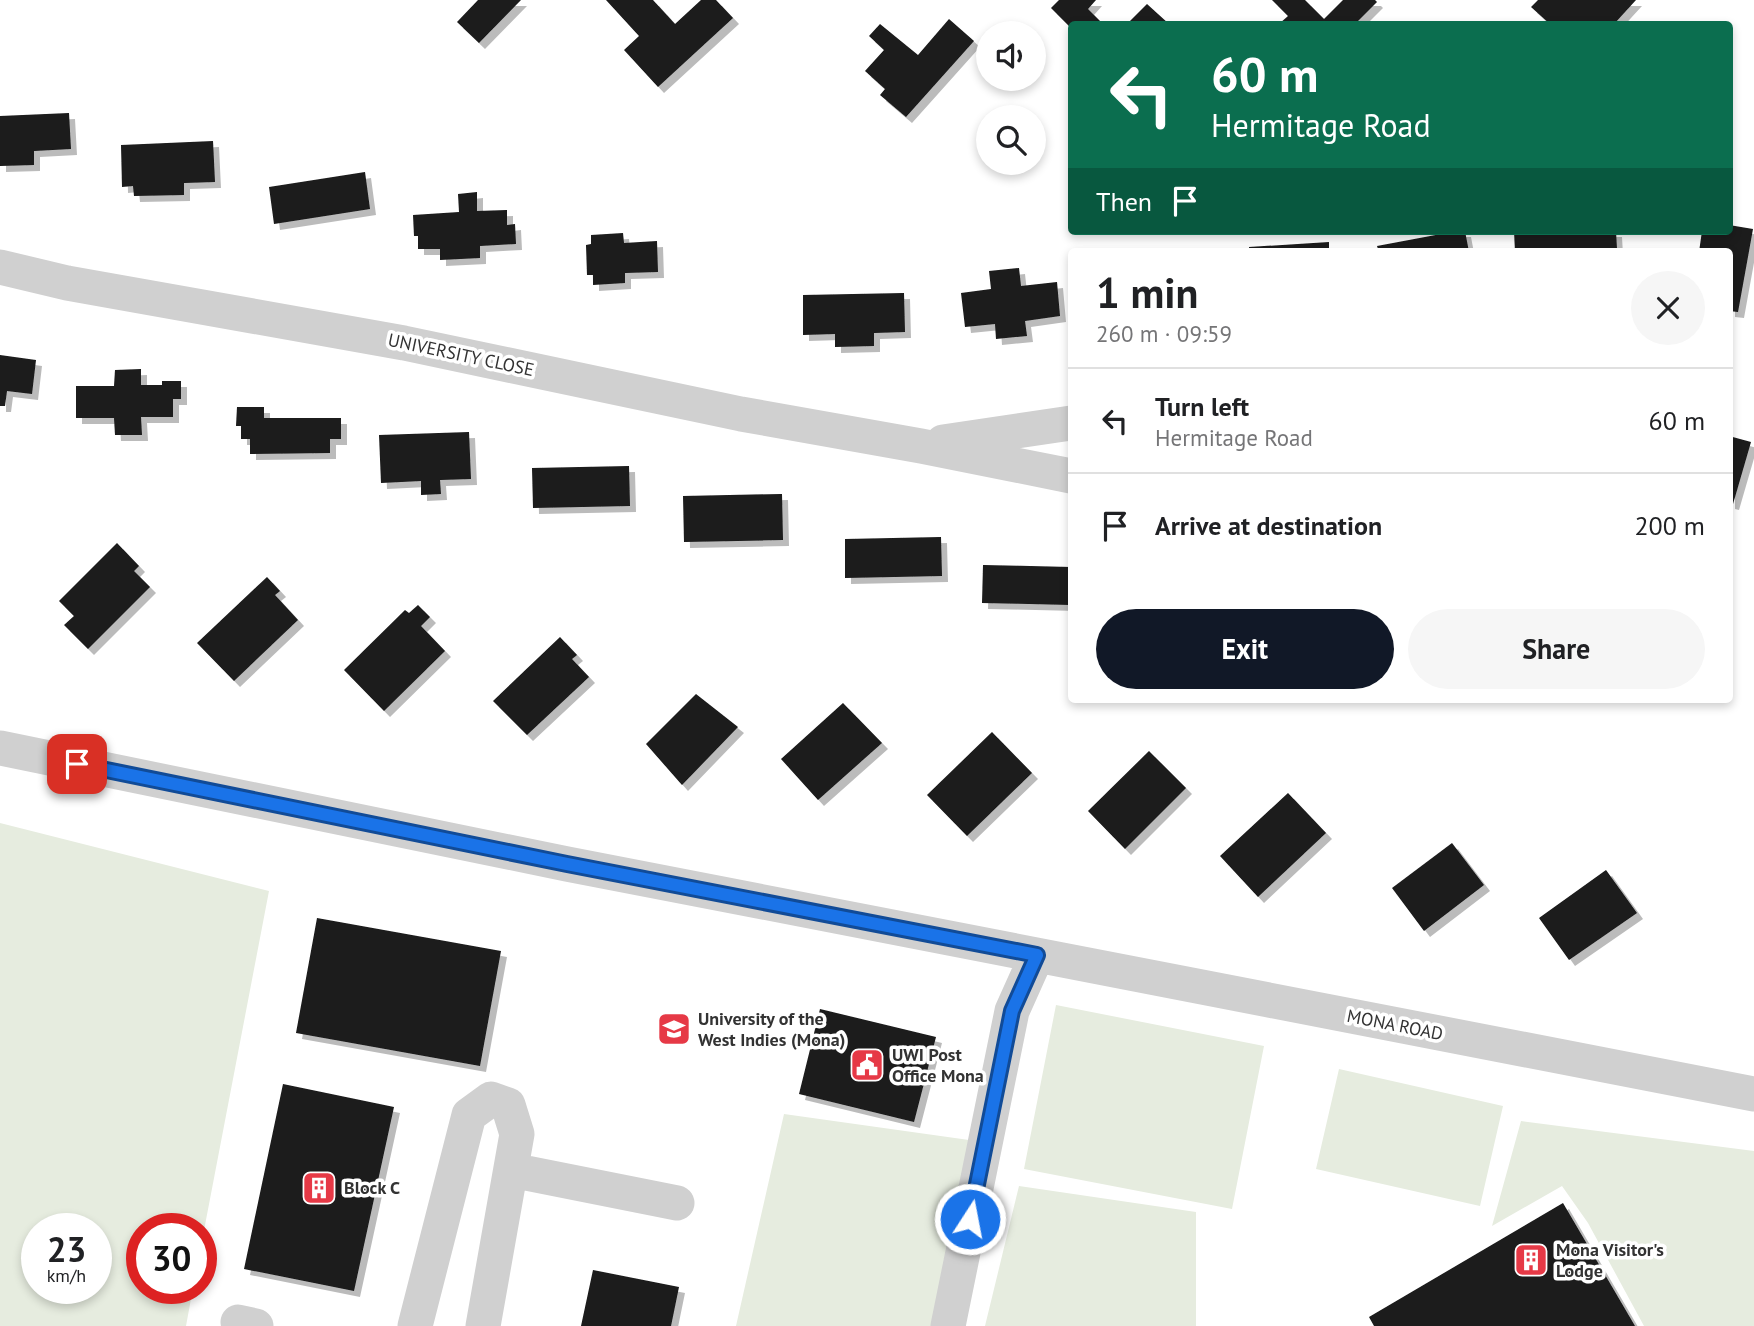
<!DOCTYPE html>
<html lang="en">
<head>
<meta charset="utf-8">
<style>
  body { margin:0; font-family:"PT Sans",sans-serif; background:#f6f6f6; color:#202124; height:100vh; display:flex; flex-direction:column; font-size:26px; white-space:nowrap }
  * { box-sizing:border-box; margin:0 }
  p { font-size:23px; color:#757577 }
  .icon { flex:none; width:38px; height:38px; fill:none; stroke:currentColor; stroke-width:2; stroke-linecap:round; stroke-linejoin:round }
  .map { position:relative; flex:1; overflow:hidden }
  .drawer { position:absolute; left:1068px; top:248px; width:665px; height:455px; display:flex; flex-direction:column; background:#fff; border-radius:7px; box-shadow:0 4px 10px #0003 }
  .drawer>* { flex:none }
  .top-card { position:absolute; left:1068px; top:21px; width:665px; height:214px; border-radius:7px; box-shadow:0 4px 10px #0003; background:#0b6e4f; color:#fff; overflow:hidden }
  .controls { position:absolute; left:976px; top:21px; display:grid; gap:14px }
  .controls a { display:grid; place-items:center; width:70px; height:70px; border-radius:50%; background:#fff; box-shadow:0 4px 10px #0003; font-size:35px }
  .speed { position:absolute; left:21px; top:1213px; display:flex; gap:14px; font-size:35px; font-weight:700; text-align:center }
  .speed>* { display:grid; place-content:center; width:91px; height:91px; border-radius:50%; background:#fff; box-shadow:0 4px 10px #0003; line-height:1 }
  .speed small { font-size:18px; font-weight:400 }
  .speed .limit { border:10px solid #d22; background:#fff; color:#111 }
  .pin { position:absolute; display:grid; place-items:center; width:60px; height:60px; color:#fff; margin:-30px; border-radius:14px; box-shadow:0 4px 10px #0006 }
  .me { position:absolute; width:77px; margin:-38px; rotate:11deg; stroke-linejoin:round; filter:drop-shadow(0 0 5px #0008) }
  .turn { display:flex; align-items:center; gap:24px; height:147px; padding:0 28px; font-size:32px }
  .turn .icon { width:91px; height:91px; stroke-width:2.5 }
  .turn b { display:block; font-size:49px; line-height:60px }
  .then { display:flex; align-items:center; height:66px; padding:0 28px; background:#0003; gap:14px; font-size:26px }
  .round { display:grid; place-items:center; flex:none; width:74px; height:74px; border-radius:37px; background:#f6f6f6 }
  .headline { display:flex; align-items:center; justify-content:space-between; height:119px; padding:0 28px }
  h1 { font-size:42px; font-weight:700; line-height:52px }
  .cta { display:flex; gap:14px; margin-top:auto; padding:14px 28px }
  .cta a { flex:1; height:80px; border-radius:42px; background:#111827; color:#fff; font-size:28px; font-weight:700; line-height:80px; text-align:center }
  .cta a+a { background:#f6f6f6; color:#202124 }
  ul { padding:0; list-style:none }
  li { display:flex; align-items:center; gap:21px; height:105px; padding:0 28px; border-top:2px solid #e0e0e0 }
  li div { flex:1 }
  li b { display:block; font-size:26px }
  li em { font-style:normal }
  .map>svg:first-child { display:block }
</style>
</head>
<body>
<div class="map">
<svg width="1754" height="1326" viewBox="0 0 1754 1326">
  <defs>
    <filter id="shadow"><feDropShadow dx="6" dy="6" stdDeviation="0" flood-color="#0004"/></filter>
  </defs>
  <rect width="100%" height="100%" fill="#fff"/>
  <path fill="#e6ecdf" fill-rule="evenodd" d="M 0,823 L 269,891 L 201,1246 L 201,1228 L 142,1228 L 142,1288 L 193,1288 L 186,1326 L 0,1326 ZM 37,1228 L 96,1228 L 96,1288 L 37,1288 Z
    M 1056,1005 L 1264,1046 L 1232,1209 L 1024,1169 Z
    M 1339,1069 L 1503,1106 L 1480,1206 L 1316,1169 Z
    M 784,1114 L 969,1140 L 933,1326 L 736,1326 Z
    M 1521,1121 L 1754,1151 L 1754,1326 L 1644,1326 L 1588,1223 L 1562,1186 L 1492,1226 Z
    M 1019,1186 L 1196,1212 L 1196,1326 L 985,1326 Z"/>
  <path fill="#1a1a1a" filter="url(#shadow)" d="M 478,0 L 521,0 L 479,43 L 457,22 Z
    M 606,0 L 653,0 L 675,24 L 701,0 L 716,0 L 733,18 L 658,87 L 624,50 L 639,36 Z
    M 1059,0 L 1096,0 L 1088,9 L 1103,24 L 1071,24 L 1071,28 L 1051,8 Z
    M 1272,0 L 1305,0 L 1324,19 L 1343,0 L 1375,0 L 1377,2 L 1355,24 L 1279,24 L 1288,16 Z
    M 1538,0 L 1636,0 L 1614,24 L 1550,24 L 1531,7 Z
    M 1147,4 L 1169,24 L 1127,24 Z
    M 949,19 L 974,41 L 906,117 L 880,95 L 885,89 L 865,71 L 884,50 L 869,36 L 880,24 L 918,55 Z
    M 69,113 L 71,149 L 34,151 L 34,165 L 0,166 L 0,116 Z
    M 213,141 L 215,182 L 184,183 L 184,195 L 134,196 L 133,186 L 122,187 L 121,145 Z
    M 365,172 L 370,209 L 274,224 L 269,187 Z
    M 477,192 L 477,211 L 507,210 L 507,225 L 515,224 L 516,244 L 480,246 L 480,258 L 440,260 L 440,249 L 418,249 L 418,236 L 414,236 L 413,215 L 459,212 L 458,194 Z
    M 1729,225 L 1753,229 L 1738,312 L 1729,311 L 1729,252 L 1699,252 L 1702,231 L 1729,231 Z
    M 1457,231 L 1465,231 L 1469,252 L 1379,252 L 1377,246 Z
    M 1514,231 L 1616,231 L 1617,249 L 1586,250 L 1586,252 L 1515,252 Z
    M 623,233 L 624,243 L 657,241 L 658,272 L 625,273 L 625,283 L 593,285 L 593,275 L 587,275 L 586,245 L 591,244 L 591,235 Z
    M 1329,242 L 1329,252 L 1249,252 L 1249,247 Z
    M 1019,268 L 1021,286 L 1057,282 L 1060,316 L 1025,321 L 1027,336 L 996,339 L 995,324 L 965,327 L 961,293 L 991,289 L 989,271 Z
    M 904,293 L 905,332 L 874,333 L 874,346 L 835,347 L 835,334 L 803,335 L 803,295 Z
    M 0,355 L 36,360 L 32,394 L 7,391 L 5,406 L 0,406 Z
    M 141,369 L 141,385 L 162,385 L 162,381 L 181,381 L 181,399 L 173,399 L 173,417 L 141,417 L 142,435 L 115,435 L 114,418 L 76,418 L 76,386 L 114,386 L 115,370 Z
    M 237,407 L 264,407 L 264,418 L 341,418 L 341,439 L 330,439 L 330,453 L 250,454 L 250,439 L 241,439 L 241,426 L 236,426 Z
    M 469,432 L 471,479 L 440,480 L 441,494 L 421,495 L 421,481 L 381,483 L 379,435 Z
    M 1729,436 L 1751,442 L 1733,504 L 1729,503 Z
    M 629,466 L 630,506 L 533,508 L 532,468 Z
    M 782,494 L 783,540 L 684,542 L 683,496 Z
    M 941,537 L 942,576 L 845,578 L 845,539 Z
    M 117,543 L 139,566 L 134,571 L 150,587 L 88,649 L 64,625 L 74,616 L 59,601 Z
    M 983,565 L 1071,567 L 1071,605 L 982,603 Z
    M 267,577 L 280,591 L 275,595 L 298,620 L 234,681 L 197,643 Z
    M 418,605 L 430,617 L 421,626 L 445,651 L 384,711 L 344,670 L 405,610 L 409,613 Z
    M 560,637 L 577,655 L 572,659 L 589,677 L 527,735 L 493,701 Z
    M 696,694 L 738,727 L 682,785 L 646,744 Z
    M 843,703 L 882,743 L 818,800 L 781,759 Z
    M 992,732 L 1032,773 L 967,836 L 927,795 Z
    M 1149,751 L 1186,788 L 1125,849 L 1088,811 Z
    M 1288,793 L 1326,833 L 1258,897 L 1220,856 Z
    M 1452,843 L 1484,885 L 1424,931 L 1392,888 Z
    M 1606,870 L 1637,913 L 1569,960 L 1539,918 Z
    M 317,918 L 501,951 L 480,1066 L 296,1033 Z
    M 820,1009 L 936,1037 L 914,1122 L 799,1094 Z
    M 283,1084 L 394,1107 L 354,1291 L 244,1269 Z
    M 1563,1203 L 1635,1326 L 1374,1326 L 1369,1317 Z
    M 593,1270 L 679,1287 L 671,1326 L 581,1326 Z"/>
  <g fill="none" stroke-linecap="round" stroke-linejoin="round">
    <path stroke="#d0d0d0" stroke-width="35" d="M 0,267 L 67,283 L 404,343 L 741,414 L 921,446 L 1071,476
      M 943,442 L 1071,423
      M 0,748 L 567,864 L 1754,1094
      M 511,1170 L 677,1203
      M 238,1322 L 256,1326
      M 415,1326 L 469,1115 L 491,1099 L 508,1105 L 517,1134 L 483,1326
      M 948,1326 L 1012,1011 L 1037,955"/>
  </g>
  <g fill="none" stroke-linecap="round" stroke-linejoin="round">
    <defs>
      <path id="route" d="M 77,764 L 567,864 L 1037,955 L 1012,1011 L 970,1219"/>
    </defs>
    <use href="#route" stroke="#114b97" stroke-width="18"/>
    <use href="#route" stroke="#1a73e8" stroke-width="12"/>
  </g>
  <defs>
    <symbol id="university-square" viewBox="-11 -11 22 22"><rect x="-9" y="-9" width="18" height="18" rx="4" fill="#e63946" stroke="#fff"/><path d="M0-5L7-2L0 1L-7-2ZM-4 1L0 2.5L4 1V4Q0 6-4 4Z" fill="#fff"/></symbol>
    <symbol id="civic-square" viewBox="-11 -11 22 22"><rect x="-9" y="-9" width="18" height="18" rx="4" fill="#e63946" stroke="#fff"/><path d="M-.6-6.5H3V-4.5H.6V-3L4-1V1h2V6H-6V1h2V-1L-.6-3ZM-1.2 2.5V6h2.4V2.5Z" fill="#fff"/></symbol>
    <symbol id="building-square" viewBox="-11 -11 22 22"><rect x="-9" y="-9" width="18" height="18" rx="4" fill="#e63946" stroke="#fff"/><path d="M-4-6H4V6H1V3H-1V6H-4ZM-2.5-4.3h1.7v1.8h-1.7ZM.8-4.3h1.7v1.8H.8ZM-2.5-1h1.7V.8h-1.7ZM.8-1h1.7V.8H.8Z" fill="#fff"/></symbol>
  </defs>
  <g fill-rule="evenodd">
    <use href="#university-square" x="655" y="1010" width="38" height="38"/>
    <use href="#civic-square" x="848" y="1046" width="38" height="38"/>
    <use href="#building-square" x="300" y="1169" width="38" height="38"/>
    <use href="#building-square" x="1512" y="1241" width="38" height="38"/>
  </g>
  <g text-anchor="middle" stroke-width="7" stroke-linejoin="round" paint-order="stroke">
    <g font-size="18" fill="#333" stroke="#fff">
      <text transform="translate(461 355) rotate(12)" y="6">UNIVERSITY CLOSE</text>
      <text transform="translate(1395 1025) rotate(11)" y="6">MONA ROAD</text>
    </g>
    <g font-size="18" font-weight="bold" fill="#333" stroke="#fff" text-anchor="start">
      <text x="698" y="1025">University of the<tspan x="698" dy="21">West Indies (Mona)</tspan></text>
      <text x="892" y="1061">UWI Post<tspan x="892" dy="21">Office Mona</tspan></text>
      <text x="344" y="1194">Block C</text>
      <text x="1556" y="1256">Mona Visitor's<tspan x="1556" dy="21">Lodge</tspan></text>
    </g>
  </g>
</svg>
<div class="controls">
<a><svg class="icon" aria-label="sound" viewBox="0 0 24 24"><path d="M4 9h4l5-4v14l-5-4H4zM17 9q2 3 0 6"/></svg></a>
<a><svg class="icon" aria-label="search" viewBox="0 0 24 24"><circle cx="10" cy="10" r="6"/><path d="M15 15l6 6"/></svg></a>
</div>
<div class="speed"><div>23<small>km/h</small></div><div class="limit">30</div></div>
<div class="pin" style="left:77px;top:764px;background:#d93025"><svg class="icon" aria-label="arrive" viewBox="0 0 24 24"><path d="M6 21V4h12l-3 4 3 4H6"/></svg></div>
<svg class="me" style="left:970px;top:1219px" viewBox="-20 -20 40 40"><circle r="17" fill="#1a73e8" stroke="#fff" stroke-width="3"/><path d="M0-11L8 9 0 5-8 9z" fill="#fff"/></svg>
<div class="top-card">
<div class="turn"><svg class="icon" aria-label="left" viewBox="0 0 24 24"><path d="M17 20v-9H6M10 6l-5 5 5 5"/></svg><div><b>60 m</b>Hermitage Road</div></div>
<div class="then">Then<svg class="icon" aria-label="arrive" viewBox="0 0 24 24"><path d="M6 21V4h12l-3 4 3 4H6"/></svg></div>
</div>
<section class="drawer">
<div class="headline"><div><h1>1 min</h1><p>260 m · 09:59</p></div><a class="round"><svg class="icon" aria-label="close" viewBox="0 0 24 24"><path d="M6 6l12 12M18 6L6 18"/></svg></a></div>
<ul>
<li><svg class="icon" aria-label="left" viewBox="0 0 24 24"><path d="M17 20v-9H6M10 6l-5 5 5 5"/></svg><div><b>Turn left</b><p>Hermitage Road</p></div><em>60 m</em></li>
<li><svg class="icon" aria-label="arrive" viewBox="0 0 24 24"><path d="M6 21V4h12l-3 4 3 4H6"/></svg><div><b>Arrive at destination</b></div><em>200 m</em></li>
</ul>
<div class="cta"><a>Exit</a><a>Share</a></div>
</section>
</div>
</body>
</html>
